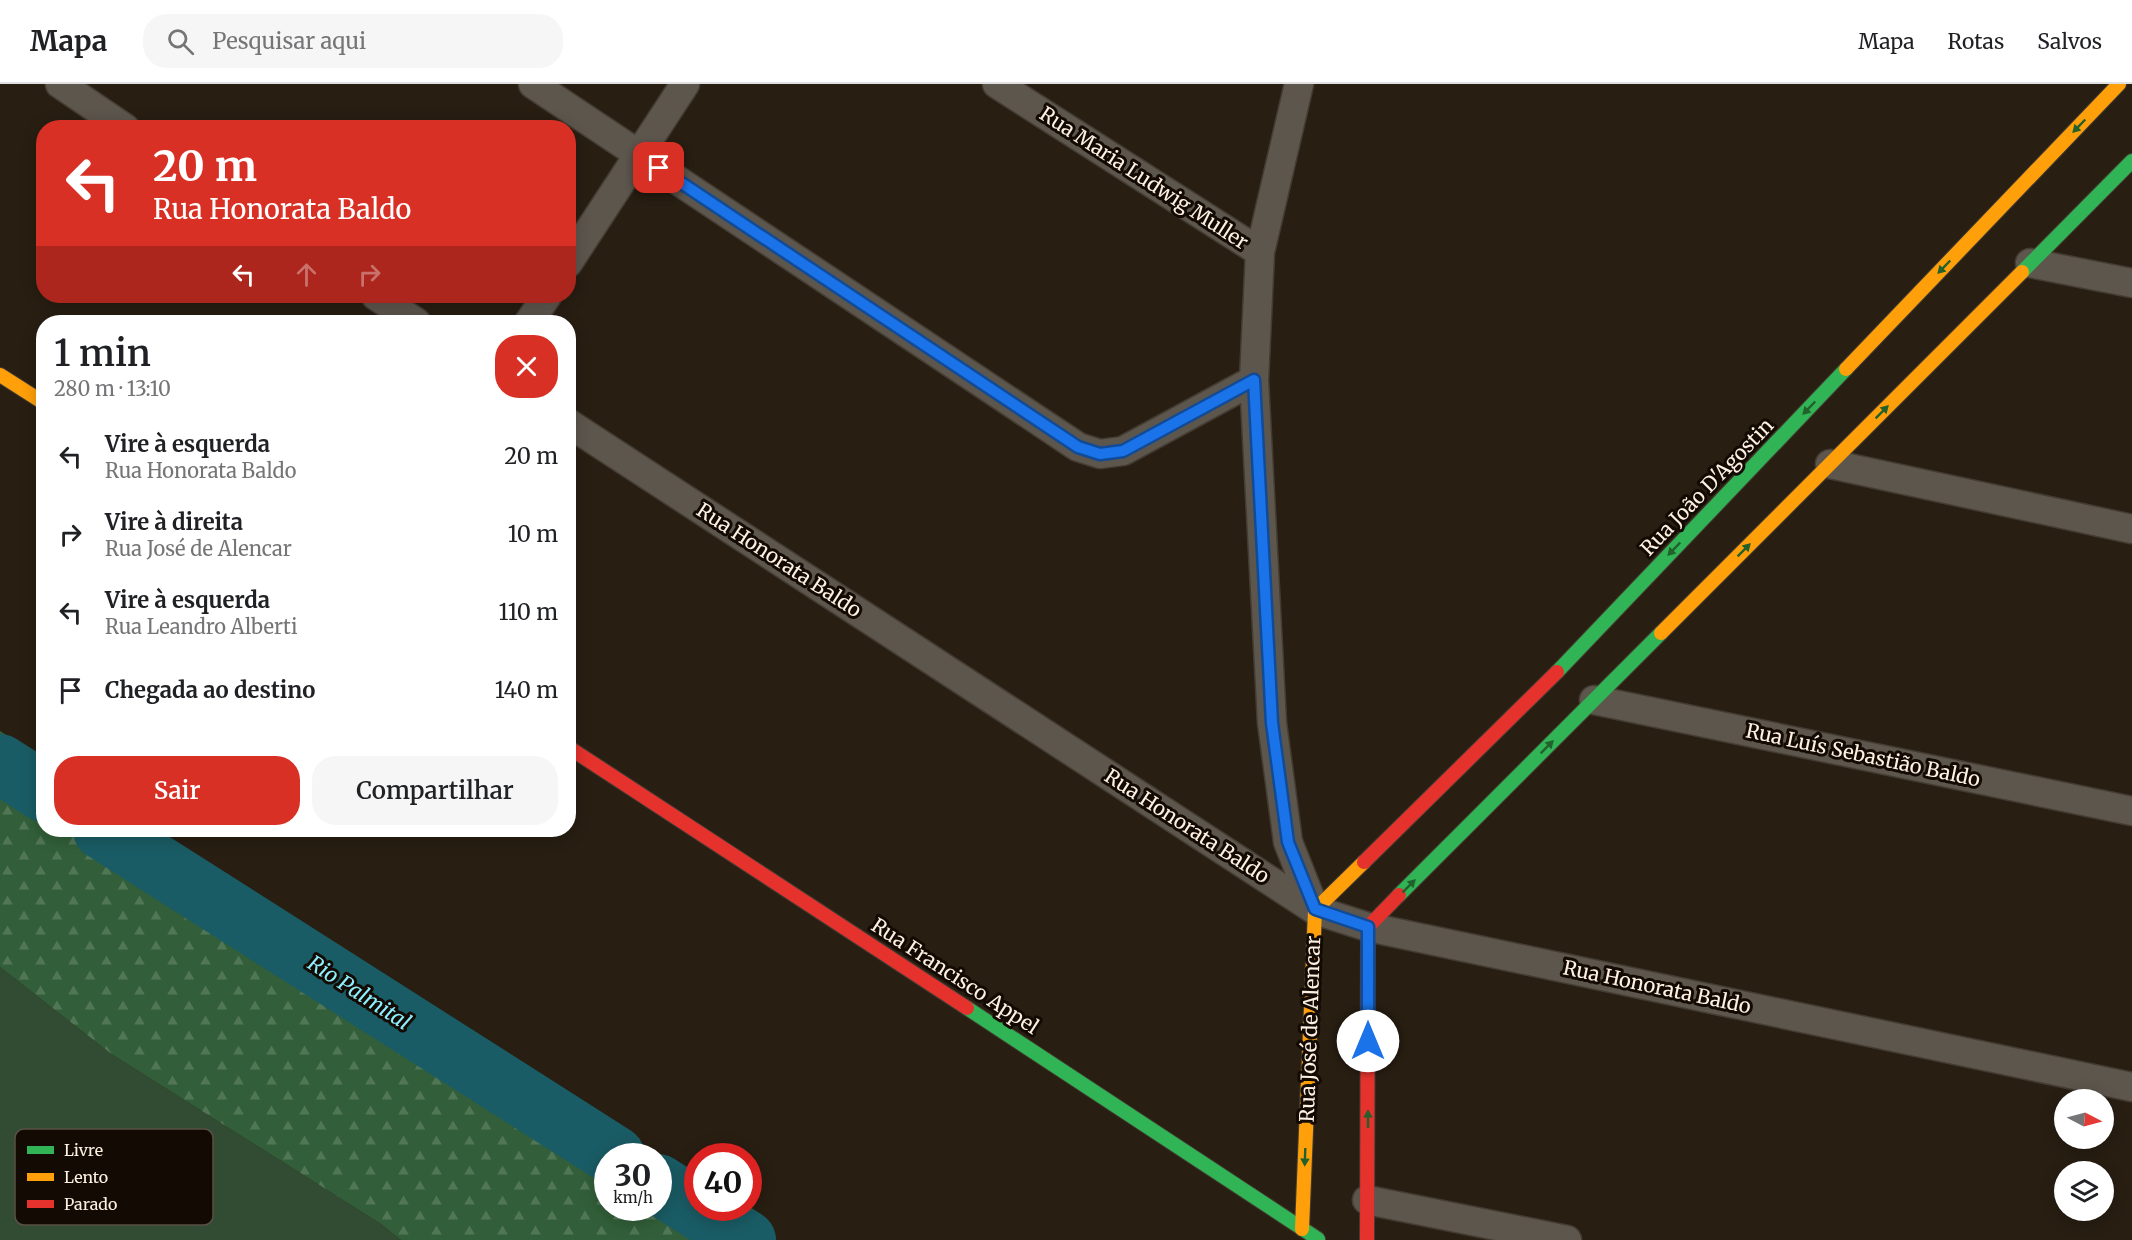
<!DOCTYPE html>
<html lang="pt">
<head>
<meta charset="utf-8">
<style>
  body { margin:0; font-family:Merriweather,serif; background:#f6f6f6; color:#202124; height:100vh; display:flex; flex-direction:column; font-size:22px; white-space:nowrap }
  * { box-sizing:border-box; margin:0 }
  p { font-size:20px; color:#757577 }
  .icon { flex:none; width:33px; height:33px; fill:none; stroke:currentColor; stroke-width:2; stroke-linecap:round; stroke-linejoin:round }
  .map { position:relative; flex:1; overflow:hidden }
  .drawer { position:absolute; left:36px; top:231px; width:540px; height:522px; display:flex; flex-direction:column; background:#fff; border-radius:24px; box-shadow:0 3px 15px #0003 }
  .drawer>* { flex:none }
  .hud { position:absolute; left:36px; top:36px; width:540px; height:183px; border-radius:24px; box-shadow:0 3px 15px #0003; background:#d93025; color:#fff; overflow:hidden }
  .needle { width:39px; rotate:96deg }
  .fabs { position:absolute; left:2054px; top:1005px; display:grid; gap:12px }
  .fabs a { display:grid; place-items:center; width:60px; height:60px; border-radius:50%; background:#fff; box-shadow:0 3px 15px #0003; font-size:30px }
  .speed { position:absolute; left:594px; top:1059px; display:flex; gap:12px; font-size:30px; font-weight:700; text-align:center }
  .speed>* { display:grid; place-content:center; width:78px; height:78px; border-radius:50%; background:#fff; box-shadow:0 3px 15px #0003; line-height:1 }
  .speed small { font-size:15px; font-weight:400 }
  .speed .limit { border:9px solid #d22; background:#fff; color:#111 }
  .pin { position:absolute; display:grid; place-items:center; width:51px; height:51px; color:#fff; margin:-26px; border-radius:12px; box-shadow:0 3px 9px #0006 }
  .me { position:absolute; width:66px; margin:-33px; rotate:0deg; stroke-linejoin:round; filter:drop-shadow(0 0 4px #0008) }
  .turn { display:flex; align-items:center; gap:21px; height:126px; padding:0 18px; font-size:27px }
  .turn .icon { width:78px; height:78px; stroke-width:2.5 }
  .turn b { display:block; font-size:42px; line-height:51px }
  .lanes { display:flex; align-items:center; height:57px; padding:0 18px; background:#0003; justify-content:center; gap:30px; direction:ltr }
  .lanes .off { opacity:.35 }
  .round { display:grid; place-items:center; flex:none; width:63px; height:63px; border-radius:24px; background:#f6f6f6 }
  .summary { display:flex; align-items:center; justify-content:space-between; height:102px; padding:0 18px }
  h1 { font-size:36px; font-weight:600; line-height:45px }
  .cta { display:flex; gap:12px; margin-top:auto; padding:12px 18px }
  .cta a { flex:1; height:69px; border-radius:24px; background:#d93025; color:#fff; font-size:24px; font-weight:600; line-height:69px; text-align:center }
  .cta a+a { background:#f6f6f6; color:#202124 }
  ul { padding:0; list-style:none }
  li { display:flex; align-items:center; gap:18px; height:78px; padding:0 18px }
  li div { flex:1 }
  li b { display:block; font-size:22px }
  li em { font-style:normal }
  header { display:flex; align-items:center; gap:36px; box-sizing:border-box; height:84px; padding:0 30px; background:#fff; border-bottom:2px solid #e0e0e0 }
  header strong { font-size:28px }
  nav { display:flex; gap:33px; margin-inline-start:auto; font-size:21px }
  .search { width:420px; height:54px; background:#f6f6f6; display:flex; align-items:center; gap:15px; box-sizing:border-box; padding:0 21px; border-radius:24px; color:#757577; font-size:22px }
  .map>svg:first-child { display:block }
</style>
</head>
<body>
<header>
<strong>Mapa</strong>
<div class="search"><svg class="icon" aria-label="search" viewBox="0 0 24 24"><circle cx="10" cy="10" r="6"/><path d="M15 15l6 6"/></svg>Pesquisar aqui</div>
<nav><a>Mapa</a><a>Rotas</a><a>Salvos</a></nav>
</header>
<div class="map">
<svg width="2132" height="1156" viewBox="0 0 2132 1156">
  <defs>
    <pattern id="forest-firs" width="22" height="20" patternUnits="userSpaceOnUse" patternTransform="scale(1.5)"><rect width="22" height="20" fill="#325f39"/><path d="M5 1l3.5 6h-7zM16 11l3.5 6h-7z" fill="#517656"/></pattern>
  </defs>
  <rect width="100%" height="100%" fill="#281e12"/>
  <path fill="#324c33" d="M 0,883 L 110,969 L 381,1140 L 401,1156 L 0,1156 Z"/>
  <path fill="url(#forest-firs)" d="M 0,647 L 43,675 L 44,746 L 149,746 L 637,1072 L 608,1072 L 608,1124 L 658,1124 L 659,1087 L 697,1113 L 698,1124 L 714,1124 L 765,1156 L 401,1156 L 381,1140 L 110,969 L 0,883 Z"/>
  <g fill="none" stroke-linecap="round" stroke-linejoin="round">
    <path stroke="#1a5c65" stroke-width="60" d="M 0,680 L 44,708
      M 103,746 L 615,1072
      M 658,1100 L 746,1156"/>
    <defs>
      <path id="street" d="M 60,0 L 125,44
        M 533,0 L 1078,363 L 1100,370 L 1123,367 L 1254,296
        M 997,0 L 1260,168
        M 1299,0 L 1260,168 L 1254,296 L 1272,639 L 1288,758 L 1315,826
        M 568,179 L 685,0
        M 2030,179 L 2132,199
        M 376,212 L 416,238
        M 529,238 L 547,212
        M 568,339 L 1315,826 L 1368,843 L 2132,1003
        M 1830,380 L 2132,445
        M 1594,616 L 2132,727
        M 1367,1116 L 1567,1156"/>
      <path id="fast" d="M 2022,188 L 2132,77
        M 1557,588 L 1846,285
        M 1399,811 L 1661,549
        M 967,924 L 1318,1155"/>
      <path id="slow" d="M 1846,285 L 2119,0
        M 0,291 L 44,319
        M 1661,549 L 2022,188
        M 1302,1145 L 1315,826 L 1364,778"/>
      <path id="jam" d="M 568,663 L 967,924
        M 1364,778 L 1557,588
        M 1367,1156 L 1368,843 L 1399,811"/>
    </defs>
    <use href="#street" stroke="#443c33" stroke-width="31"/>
    <use href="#fast" stroke="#443c33" stroke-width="16"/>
    <use href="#slow" stroke="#443c33" stroke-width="16"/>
    <use href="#jam" stroke="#443c33" stroke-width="16"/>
    <use href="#street" stroke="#5d564d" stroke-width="28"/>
    <use href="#fast" stroke="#30b455" stroke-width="14"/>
    <use href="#slow" stroke="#ff9f0a" stroke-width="14"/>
    <use href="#jam" stroke="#e5322d" stroke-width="14"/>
  </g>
  <defs><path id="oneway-solid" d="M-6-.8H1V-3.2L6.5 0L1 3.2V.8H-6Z" transform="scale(1.5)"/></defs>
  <g fill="#22602c">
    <use href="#oneway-solid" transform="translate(2079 42) rotate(134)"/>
    <use href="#oneway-solid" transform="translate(1944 183) rotate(134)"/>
    <use href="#oneway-solid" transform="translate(1809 324) rotate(134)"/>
    <use href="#oneway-solid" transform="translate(1882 328) rotate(-45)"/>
    <use href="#oneway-solid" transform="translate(1674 465) rotate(134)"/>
    <use href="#oneway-solid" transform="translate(1744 466) rotate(-45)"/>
    <use href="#oneway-solid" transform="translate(1547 663) rotate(-45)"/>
    <use href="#oneway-solid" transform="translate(1409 802) rotate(-45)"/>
    <use href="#oneway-solid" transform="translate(1368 1035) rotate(-90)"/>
    <use href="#oneway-solid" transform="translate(1305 1073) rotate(92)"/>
  </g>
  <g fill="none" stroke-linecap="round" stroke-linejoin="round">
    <defs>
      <path id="route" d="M 659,84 L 1078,363 L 1100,370 L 1123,367 L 1254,296 L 1272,639 L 1288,758 L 1315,825 L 1368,843 L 1368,957"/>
    </defs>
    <use href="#route" stroke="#114b97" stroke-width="15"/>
    <use href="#route" stroke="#1a73e8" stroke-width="10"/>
  </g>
  <g text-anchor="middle" stroke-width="6" stroke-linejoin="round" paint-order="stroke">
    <g font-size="20" fill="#fef1e3" stroke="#130b03">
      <text transform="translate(1144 94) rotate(33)" y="7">Rua Maria Ludwig Muller</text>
      <text transform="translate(1707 403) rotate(-46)" y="7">Rua João D'Agostin</text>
      <text transform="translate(779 476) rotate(33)" y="7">Rua Honorata Baldo</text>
      <text transform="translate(1863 671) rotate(12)" y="7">Rua Luís Sebastião Baldo</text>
      <text transform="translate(1187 742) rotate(33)" y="7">Rua Honorata Baldo</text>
      <text transform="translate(955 892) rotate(33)" y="7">Rua Francisco Appel</text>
      <text transform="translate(1657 903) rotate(12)" y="7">Rua Honorata Baldo</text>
      <text transform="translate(1310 945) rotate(-88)" y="7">Rua José de Alencar</text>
    </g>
    <g font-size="21" font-style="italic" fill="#8defff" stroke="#130b03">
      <text transform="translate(359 909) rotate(33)" y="7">Rio Palmital</text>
    </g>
  </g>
  <rect x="15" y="1045" width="198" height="96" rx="9" fill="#130b03" stroke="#5a5046" stroke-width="1.5"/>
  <rect x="27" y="1062" width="27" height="8" fill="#30b455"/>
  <rect x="27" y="1089" width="27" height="8" fill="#ff9f0a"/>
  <rect x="27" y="1116" width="27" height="8" fill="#e5322d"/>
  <g font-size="16" fill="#fef1e3">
    <text x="64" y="1072">Livre</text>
    <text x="64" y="1099">Lento</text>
    <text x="64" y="1126">Parado</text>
  </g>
</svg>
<div class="fabs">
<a><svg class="needle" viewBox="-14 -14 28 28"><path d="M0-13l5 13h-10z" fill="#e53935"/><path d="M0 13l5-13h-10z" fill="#757577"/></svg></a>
<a><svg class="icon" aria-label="layers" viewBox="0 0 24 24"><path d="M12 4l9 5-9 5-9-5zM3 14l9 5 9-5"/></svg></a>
</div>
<div class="speed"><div>30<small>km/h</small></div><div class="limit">40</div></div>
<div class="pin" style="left:659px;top:84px;background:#d93025"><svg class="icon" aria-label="arrive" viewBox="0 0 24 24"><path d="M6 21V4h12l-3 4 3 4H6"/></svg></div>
<svg class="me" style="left:1368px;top:957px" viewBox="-20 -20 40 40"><circle r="19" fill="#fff"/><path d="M0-13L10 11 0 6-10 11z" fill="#1a73e8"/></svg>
<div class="hud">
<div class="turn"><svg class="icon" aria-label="left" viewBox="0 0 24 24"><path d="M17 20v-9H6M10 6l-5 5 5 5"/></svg><div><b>20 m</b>Rua Honorata Baldo</div></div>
<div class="lanes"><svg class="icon" aria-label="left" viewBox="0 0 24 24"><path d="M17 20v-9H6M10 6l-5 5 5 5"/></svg><svg class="icon off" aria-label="ahead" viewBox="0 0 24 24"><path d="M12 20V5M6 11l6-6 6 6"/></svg><svg class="icon off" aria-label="right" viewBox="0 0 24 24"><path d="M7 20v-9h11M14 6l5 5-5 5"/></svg></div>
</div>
<section class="drawer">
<div class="summary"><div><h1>1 min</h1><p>280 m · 13:10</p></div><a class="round" style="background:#d93025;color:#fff"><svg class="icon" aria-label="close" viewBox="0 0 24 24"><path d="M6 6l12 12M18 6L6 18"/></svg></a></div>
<ul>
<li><svg class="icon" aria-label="left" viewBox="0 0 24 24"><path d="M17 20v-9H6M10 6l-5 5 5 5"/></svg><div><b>Vire à esquerda</b><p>Rua Honorata Baldo</p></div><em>20 m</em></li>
<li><svg class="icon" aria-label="right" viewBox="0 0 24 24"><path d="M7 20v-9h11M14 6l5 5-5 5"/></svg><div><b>Vire à direita</b><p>Rua José de Alencar</p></div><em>10 m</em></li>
<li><svg class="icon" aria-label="left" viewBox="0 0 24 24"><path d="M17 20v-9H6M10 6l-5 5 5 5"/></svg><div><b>Vire à esquerda</b><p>Rua Leandro Alberti</p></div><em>110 m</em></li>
<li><svg class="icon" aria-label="arrive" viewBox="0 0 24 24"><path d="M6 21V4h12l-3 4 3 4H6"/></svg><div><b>Chegada ao destino</b></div><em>140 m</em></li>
</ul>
<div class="cta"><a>Sair</a><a>Compartilhar</a></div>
</section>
</div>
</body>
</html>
